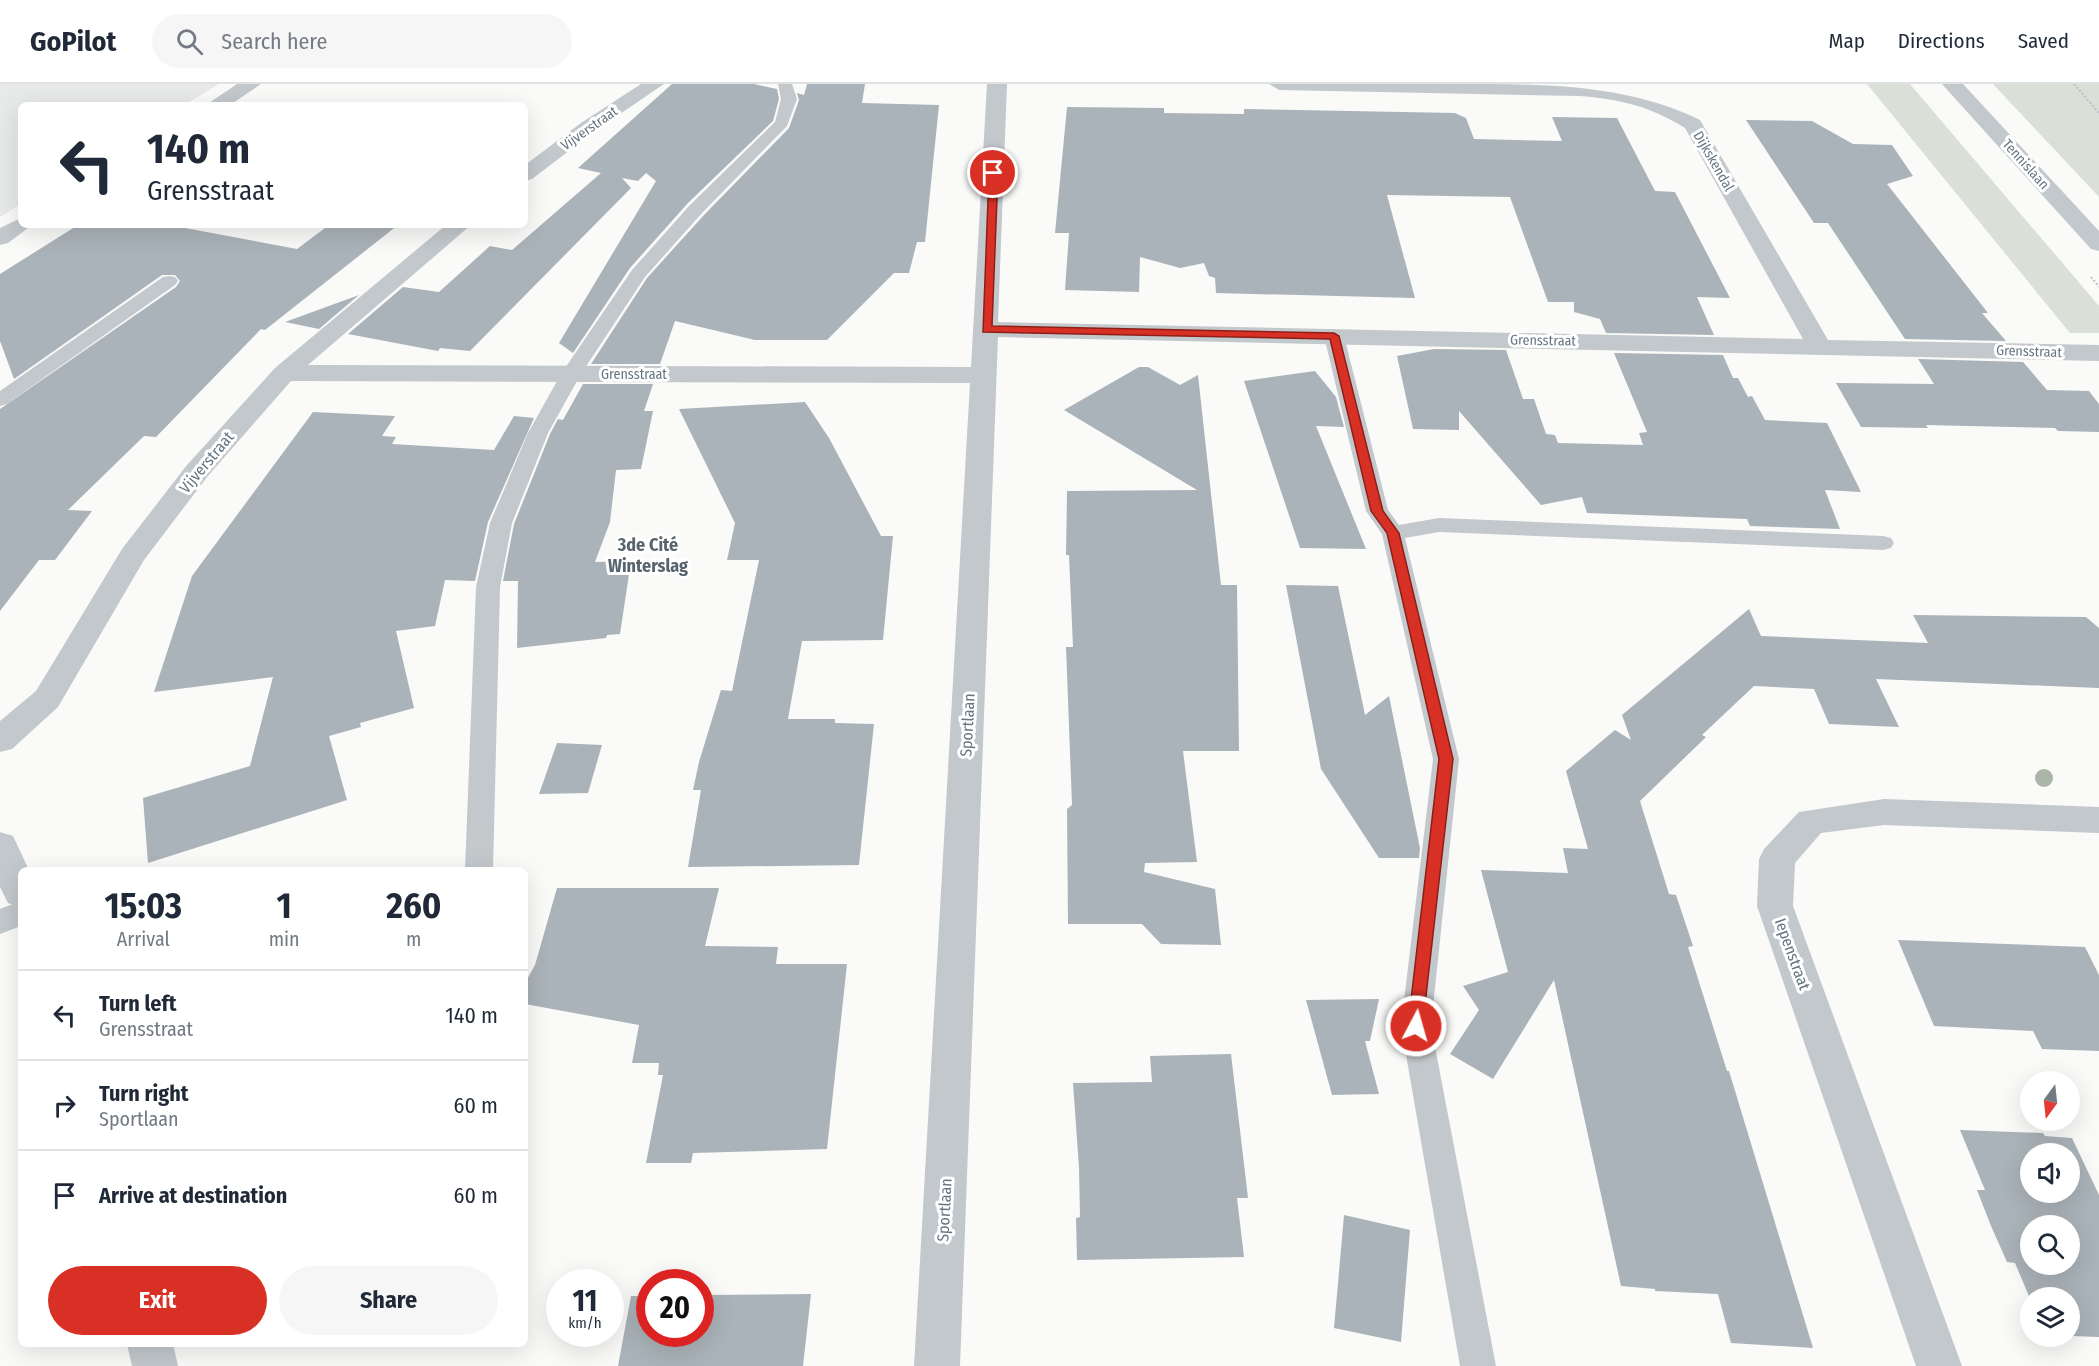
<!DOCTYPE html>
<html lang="en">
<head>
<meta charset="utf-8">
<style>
  body { margin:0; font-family:"Fira Sans Condensed",sans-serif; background:#f6f6f7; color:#1f2937; height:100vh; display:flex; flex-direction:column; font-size:22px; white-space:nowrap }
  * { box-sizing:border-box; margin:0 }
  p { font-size:20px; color:#747a83 }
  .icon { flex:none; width:33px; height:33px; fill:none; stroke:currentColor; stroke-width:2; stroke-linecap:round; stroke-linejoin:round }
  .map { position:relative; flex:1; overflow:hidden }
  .drawer { position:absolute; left:18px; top:783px; width:510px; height:480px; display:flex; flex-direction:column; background:#fff; border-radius:9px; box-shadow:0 6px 24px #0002 }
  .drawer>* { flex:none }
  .banner { position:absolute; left:18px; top:18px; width:510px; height:126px; border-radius:9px; box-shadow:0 6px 24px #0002; background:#fff; color:#1f2937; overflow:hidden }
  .needle { width:39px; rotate:195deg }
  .controls { position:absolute; left:2020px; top:987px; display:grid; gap:12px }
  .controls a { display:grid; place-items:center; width:60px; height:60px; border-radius:50%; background:#fff; box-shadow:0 6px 24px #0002; font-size:30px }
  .speed { position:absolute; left:546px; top:1185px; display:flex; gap:12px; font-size:30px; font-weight:700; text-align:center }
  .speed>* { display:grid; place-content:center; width:78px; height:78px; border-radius:50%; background:#fff; box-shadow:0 6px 24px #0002; line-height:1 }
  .speed small { font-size:15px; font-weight:400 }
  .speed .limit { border:9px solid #d22; background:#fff; color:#111 }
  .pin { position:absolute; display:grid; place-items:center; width:51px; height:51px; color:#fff; margin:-26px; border:3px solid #fff; border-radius:50%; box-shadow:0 2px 6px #0007 }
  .me { position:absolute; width:66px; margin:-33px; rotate:6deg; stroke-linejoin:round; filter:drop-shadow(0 0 4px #0008) }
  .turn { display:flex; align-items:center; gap:21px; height:126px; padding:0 30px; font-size:27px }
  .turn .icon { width:78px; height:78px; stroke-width:2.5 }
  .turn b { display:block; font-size:42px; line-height:51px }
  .eta { display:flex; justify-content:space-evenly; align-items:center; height:102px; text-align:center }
  .eta b { font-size:36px; font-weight:700; line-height:42px }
  .cta { display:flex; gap:12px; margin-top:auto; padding:12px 30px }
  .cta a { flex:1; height:69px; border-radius:36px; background:#d93025; color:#fff; font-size:24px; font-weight:700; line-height:69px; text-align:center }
  .cta a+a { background:#f6f6f7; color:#1f2937 }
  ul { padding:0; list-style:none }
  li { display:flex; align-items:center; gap:18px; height:90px; padding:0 30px; border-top:2px solid #e0e1e3 }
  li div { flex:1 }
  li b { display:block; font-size:22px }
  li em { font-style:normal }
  header { display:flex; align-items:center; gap:36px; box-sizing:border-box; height:84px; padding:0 30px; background:#fff; border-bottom:2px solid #e0e1e3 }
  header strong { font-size:28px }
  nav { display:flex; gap:33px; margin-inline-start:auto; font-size:21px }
  .search { width:420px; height:54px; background:#f6f6f7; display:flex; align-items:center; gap:15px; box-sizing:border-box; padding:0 21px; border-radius:33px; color:#747a83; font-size:22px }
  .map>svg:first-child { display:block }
</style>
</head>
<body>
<header>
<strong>GoPilot</strong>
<div class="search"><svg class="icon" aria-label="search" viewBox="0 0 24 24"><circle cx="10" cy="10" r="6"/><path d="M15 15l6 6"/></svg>Search here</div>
<nav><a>Map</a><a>Directions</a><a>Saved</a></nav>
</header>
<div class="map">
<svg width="2099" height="1282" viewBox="0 0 2099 1282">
  <rect width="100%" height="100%" fill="#fafaf8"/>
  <path fill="#e8e9e9" d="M 0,0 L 219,0 L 184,21 L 21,21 L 21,120 L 0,133 Z"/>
  <path fill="#dadfd7" d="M 1867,0 L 1910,0 L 2099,222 L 2099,249 L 2070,249 Z
    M 1993,0 L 2099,0 L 2099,113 Z"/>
  <path fill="#aab3b9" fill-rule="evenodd" d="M 672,0 L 754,0 L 777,5 L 779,15 L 773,37 L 688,119 L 630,184 L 573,269 L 559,259 L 656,97 L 646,89 L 638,97 L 622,94 L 631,104 L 470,267 L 440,264 L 438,267 L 348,250 L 403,203 L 439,208 L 490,162 L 512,166 L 601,89 L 578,84 Z
    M 807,0 L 865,0 L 862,19 L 939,21 L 925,158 L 917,158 L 909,189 L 894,189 L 827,256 L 755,256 L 675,237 L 660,280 L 591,280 L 647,194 L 704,131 L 789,44 L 799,16 L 797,9 L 804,11 Z
    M 1067,23 L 1164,24 L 1164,29 L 1244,30 L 1244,25 L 1455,29 L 1466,34 L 1474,55 L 1562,57 L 1552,33 L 1617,34 L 1655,107 L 1675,108 L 1730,214 L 1697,213 L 1714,251 L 1606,249 L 1600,235 L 1574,228 L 1574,218 L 1548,218 L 1510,113 L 1387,111 L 1415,214 L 1216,209 L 1215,194 L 1209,192 L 1204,179 L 1180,184 L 1140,173 L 1139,208 L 1065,206 L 1069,149 L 1055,149 Z
    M 1746,36 L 1812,37 L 1853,60 L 1892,61 L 1913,92 L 1887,100 L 1988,229 L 1982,229 L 2006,257 L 1905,255 L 1828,139 L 1814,139 Z
    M 78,141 L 169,141 L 297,165 L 329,141 L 398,141 L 265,246 L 261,245 L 156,353 L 144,352 L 68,426 L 92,427 L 55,476 L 39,476 L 0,527 L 0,325 L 176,203 L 180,197 L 175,191 L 162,191 L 14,295 L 0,257 L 0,190 Z
    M 359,211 L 319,245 L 285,238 Z
    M 1434,265 L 1506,266 L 1523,315 L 1534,315 L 1546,350 L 1555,351 L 1558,359 L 1643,361 L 1639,349 L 1647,348 L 1614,269 L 1723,271 L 1733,294 L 1738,294 L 1748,313 L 1752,312 L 1765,336 L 1827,339 L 1861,408 L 1825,406 L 1840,445 L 1750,442 L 1747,435 L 1587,429 L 1582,413 L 1541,421 L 1459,327 L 1459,346 L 1413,345 L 1397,272 Z
    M 1918,275 L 2023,278 L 2047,306 L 2089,307 L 2099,320 L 2099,348 L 2058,347 L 2055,344 L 1926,341 L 1928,344 L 1861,343 L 1836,299 L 1934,300 Z
    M 1139,283 L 1148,283 L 1180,301 L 1198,291 L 1221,501 L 1237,501 L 1239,667 L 1183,667 L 1197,778 L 1145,779 L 1144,788 L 1215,805 L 1221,861 L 1161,860 L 1142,840 L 1068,840 L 1067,725 L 1072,721 L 1066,563 L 1073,563 L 1069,471 L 1066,471 L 1067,407 L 1197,406 L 1064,326 Z
    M 1315,287 L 1336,313 L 1344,343 L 1316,342 L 1366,465 L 1300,464 L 1244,297 Z
    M 583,300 L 653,300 L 644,327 L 653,327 L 641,385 L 616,386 L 610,438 L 595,478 L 631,477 L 620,550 L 607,551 L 606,554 L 517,564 L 518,497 L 503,497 L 514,440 L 550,350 L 558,335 L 563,336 Z
    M 805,318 L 829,354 L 881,452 L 893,452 L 883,556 L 802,557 L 788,635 L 835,635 L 835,639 L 874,640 L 859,781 L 688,783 L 701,706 L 693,706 L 699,678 L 721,606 L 732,607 L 759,476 L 727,476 L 735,439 L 679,325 Z
    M 313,328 L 395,332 L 382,352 L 396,353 L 392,360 L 494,366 L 514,332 L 534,334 L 488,438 L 475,497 L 445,496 L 435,542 L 396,547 L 414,624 L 360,639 L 361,643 L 329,652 L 347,716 L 148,779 L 143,714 L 250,682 L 273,593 L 154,608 L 192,492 Z
    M 1286,501 L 1338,502 L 1365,631 L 1389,612 L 1420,764 L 1419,774 L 1379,774 L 1321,685 Z
    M 1749,525 L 1761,552 L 1928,559 L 1913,531 L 2086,533 L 2099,544 L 2099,604 L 1876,595 L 1899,643 L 1829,640 L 1814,605 L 1754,602 L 1702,651 L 1706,653 L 1640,717 L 1669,810 L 1676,811 L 1693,862 L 1688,863 L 1727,987 L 1729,987 L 1813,1264 L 1731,1259 L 1718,1210 L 1655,1207 L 1655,1205 L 1621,1202 L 1554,896 L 1493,995 L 1450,970 L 1479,926 L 1463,902 L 1508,888 L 1481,786 L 1568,789 L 1563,764 L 1588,765 L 1566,687 L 1615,646 L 1631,656 L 1622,631 Z
    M 557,659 L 602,661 L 588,709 L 539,710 Z
    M 557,804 L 719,804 L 705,862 L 778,863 L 776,880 L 847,880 L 827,1065 L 693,1069 L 691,1079 L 646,1079 L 663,991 L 658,991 L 659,979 L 632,979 L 639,941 L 525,920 L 525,899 L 535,881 Z
    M 1898,856 L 2085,863 L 2099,891 L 2099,967 L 2042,965 L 2033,947 L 1934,942 Z
    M 1379,915 L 1370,957 L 1365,957 L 1379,1010 L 1332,1011 L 1306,916 Z
    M 1231,970 L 1248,1114 L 1237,1114 L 1244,1173 L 1077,1176 L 1076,1134 L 1080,1133 L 1079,1084 L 1073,999 L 1152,998 L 1150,972 Z
    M 1960,1046 L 2043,1049 L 2045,1052 L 2072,1054 L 2099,1111 L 2099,1253 L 2070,1252 L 2070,1214 L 2031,1214 L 2031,1217 L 2015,1179 L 2007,1178 L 1991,1142 L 1977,1106 L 1985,1106 ZM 2031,1070 L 2070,1070 L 2070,1108 L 2031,1108 ZM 2031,1142 L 2070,1142 L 2070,1180 L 2031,1180 Z
    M 1344,1131 L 1410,1146 L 1401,1258 L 1334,1244 Z
    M 811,1210 L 803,1282 L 618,1282 L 631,1212 L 650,1212 L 650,1250 L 700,1250 L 700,1211 Z"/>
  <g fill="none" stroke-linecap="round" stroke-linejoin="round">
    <path stroke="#bbbfc2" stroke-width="2" stroke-dasharray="2 2" stroke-linecap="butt" d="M 2074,0 L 2099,29
      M 2091,193 L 2099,203"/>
    <path fill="#c3c8cc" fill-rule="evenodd" d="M 778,0 L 792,0 L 797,15 L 787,42 L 702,129 L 645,193 L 581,290 L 548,349 L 512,439 L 500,503 L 493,786 L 465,786 L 476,503 L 490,439 L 528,349 L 561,290 L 632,186 L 690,121 L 775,38 L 781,15 Z
      M 169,192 L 175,193 L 178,197 L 175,201 L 7,320 L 0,322 L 0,307 L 163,193 Z
      M 1334,246 L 1344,252 L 1388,426 L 1399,441 L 1439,434 L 1883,452 L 1891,454 L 1894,459 L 1891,464 L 1883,466 L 1439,448 L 1405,454 L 1459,675 L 1431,942 L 1496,1282 L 1460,1282 L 1401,942 L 1433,675 L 1382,450 L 1366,427 L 1324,252 Z
      M 21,817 L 21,842 L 0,850 L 0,825 Z"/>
    <path fill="#c3c8cc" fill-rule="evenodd" d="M 237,0 L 261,0 L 230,21 L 206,21 Z
      M 641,0 L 664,0 L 595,47 L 532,95 L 525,97 L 525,81 L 581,39 Z
      M 987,0 L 1007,0 L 998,238 L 1803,255 L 1685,44 C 1650,22 1619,15 1579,12 L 1279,6 L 1269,0 C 1333,0 1397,0 1461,0 C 1544,0 1626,0 1700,36 L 1828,256 L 2099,261 L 2099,277 L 998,253 L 960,1282 L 914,1282 L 970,299 L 291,297 L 207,393 L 144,476 L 58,623 L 12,665 L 0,668 L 0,637 L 36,607 L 122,465 L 187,381 L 275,284 L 446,141 L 471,141 L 308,281 L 971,283 Z
      M 21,134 L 21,141 L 32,141 L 8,159 L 0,161 L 0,144 Z
      M 1884,715 L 2099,723 L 2099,749 L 1884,741 L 1821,749 L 1795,779 L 1793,822 L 1962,1282 L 1916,1282 L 1757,822 L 1759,775 L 1764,765 L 1799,728 Z
      M 0,748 L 13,752 L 29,786 L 21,786 L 21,824 L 8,819 L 0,803 Z
      M 127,1260 L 173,1260 L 178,1282 L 132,1282 Z"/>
    <path fill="#c3c8cc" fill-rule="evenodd" d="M 1942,0 L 1963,0 L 2099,147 L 2099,167 L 2091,165 Z"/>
  </g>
  <circle fill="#aab4a7" cx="2044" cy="694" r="9"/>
  <path fill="#d93025" stroke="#8d1f18" stroke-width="1.5" d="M 993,87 L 998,89 L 992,242 L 1334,249 L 1339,252 L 1383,427 L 1399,449 L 1453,675 L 1422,947 L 1410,947 L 1408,942 L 1439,675 L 1387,449 L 1371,427 L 1330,255 L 983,248 L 989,89 Z"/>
  <g text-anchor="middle" stroke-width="6" stroke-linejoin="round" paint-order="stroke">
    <g font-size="14" fill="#657683" stroke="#fff">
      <text transform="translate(589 44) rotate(-35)" y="5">Vijverstraat</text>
      <text transform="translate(1714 77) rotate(60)" y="5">Dijkskendal</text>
      <text transform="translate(2026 80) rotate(48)" y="5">Tennislaan</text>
      <text transform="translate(1543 256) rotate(1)" y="5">Grensstraat</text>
      <text transform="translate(2029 267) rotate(2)" y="5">Grensstraat</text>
      <text x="634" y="295">Grensstraat</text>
    </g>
    <g font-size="16" fill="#657683" stroke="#fff">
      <text transform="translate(206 378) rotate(-50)" y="6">Vijverstraat</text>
      <text transform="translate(967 641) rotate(-87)" y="6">Sportlaan</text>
      <text transform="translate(1793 870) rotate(70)" y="6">Iepenstraat</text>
      <text transform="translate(944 1126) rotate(-87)" y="6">Sportlaan</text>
    </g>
    <g font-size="18" font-weight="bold" fill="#57646e" stroke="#fff">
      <text x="648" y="467">3de Cité<tspan x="648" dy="21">Winterslag</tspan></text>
    </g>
  </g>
</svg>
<div class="controls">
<a><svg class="needle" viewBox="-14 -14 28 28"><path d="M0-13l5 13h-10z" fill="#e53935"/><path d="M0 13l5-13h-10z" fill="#747a83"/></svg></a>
<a><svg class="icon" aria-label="sound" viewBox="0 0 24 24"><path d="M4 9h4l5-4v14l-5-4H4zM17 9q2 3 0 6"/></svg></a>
<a><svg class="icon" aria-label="search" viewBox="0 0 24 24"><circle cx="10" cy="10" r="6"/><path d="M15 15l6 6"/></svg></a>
<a><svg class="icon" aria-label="layers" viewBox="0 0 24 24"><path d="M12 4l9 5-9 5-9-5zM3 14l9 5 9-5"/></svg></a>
</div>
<div class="speed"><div>11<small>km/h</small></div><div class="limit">20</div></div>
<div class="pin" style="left:993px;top:89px;background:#d93025"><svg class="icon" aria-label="arrive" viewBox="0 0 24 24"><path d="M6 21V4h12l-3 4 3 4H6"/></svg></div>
<svg class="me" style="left:1416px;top:942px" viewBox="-20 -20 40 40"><circle r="17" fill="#d93025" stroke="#fff" stroke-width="3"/><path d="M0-11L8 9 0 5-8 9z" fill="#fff"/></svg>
<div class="banner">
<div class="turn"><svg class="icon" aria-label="left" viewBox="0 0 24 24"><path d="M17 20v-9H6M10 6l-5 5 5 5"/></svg><div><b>140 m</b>Grensstraat</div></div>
</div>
<section class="drawer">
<div class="eta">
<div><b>15:03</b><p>Arrival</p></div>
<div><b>1</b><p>min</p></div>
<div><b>260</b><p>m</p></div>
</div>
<ul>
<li><svg class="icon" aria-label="left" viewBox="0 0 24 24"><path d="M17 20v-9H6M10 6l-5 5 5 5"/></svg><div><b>Turn left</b><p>Grensstraat</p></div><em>140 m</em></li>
<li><svg class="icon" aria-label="right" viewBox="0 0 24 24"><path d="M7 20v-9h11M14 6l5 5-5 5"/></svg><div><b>Turn right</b><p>Sportlaan</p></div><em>60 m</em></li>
<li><svg class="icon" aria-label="arrive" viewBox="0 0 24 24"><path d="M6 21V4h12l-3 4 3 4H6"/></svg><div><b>Arrive at destination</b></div><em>60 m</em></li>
</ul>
<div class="cta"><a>Exit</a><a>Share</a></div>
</section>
</div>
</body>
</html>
